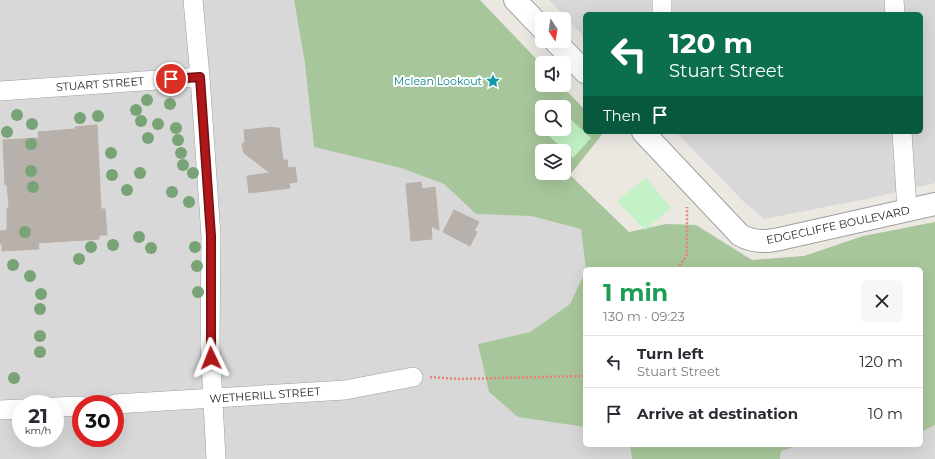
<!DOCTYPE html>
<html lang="en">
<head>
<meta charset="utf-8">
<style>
  body { margin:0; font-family:Montserrat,sans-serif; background:#f7f7f7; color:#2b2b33; height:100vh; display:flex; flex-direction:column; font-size:15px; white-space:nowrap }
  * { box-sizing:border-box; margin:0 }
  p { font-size:13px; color:#7c7c81 }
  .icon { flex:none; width:22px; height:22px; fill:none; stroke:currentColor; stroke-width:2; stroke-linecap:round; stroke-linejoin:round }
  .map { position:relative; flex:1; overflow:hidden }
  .side { position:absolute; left:583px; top:267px; width:340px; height:180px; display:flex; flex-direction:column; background:#fff; border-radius:6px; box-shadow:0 4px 16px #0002 }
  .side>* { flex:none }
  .top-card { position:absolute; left:583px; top:12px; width:340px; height:122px; border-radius:6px; box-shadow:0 4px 16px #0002; background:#0b6e4f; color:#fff; overflow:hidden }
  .needle { width:26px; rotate:168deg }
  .buttons { position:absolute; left:535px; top:12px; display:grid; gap:8px }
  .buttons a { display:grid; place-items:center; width:36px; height:36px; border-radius:6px; background:#fff; box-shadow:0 4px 16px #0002; font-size:20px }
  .speed { position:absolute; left:12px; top:395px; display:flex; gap:8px; font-size:20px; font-weight:700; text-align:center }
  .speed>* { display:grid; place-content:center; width:52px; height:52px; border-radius:50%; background:#fff; box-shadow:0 4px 16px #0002; line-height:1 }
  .speed small { font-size:10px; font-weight:400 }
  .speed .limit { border:6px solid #d22; background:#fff; color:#111 }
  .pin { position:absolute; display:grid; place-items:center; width:34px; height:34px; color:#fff; margin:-17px; border:2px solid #fff; border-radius:50%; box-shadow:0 1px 4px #0007 }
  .me { position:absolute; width:44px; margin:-22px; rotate:358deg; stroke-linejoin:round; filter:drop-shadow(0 0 3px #0008) }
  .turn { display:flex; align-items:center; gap:14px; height:84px; padding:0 20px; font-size:18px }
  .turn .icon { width:52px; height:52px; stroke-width:2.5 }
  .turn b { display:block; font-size:28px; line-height:34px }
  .then { display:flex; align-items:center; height:38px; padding:0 20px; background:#0003; gap:8px; font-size:15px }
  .round { display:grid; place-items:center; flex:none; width:42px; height:42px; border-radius:6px; background:#f7f7f7 }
  .summary { display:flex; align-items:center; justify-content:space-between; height:68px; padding:0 20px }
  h1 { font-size:24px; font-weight:700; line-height:30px; color:#1e9e55 }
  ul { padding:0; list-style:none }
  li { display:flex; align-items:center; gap:12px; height:52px; padding:0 20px; border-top:1px solid #e1e1e2 }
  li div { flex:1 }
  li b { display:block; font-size:15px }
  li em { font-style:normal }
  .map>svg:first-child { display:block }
</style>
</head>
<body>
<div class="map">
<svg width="935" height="459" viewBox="0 0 935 459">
  <rect width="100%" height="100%" fill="#ebe8e2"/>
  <path fill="#d9d8d8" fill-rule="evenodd" d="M 0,0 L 294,0 L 305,64 L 314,147 L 401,168 L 444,184 L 476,214 L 531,216 L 581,229 L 587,267 L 585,269 L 585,272 L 570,304 L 530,332 L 478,344 L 580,425 L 585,427 L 585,445 L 630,445 L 632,459 L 0,459 ZM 21,404 L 55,404 L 55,438 L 21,438 ZM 81,404 L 115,404 L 115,438 L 81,438 Z
    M 549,0 L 935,0 L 935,183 L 871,198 L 764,219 L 745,203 L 676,132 L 921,132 L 921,14 L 585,14 L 585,38 Z
    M 935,425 L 935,459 L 780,459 L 781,451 L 801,445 L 921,445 L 921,432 Z"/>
  <path fill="#a8c69b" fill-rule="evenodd" d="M 294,0 L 480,0 L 542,65 L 542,85 L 561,85 L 585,110 L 585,132 L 604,132 L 570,175 L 629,232 L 666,224 L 696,225 L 752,260 L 804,256 L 863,236 L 935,222 L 935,425 L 921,432 L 921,269 L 586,269 L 581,229 L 531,216 L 476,214 L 444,184 L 401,168 L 314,147 L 305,64 ZM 542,107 L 564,107 L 564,129 L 542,129 ZM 542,151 L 564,151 L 564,173 L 542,173 Z
    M 585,272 L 585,427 L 518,417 L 489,392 L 478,344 L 530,332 L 570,304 Z
    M 630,445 L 801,445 L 781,451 L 780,459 L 632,459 Z"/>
  <path fill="#c2f2c6" d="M 564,113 L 591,138 L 573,158 L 536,124 L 542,117 L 542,129 L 564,129 Z
    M 646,178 L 671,208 L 645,230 L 617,201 Z"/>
  <path fill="#b8b1ab" stroke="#bbafa6" d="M 97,125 L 101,209 L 105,209 L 107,235 L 99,235 L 99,239 L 38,243 L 39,249 L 2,251 L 2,244 L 0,244 L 0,231 L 7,230 L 7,208 L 9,208 L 7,184 L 5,185 L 3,140 L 39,138 L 38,132 L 75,129 L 75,127 Z
    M 273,127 L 274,128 L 279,128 L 283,160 L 287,160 L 288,168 L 295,167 L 297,182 L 289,183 L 290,188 L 249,193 L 247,176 L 270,173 L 244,153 L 242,144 L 245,142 L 244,130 Z
    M 421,182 L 422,189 L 435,187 L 439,230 L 431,226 L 432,239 L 411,241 L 406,184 Z
    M 454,210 L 479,222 L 474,231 L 477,232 L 470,246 L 443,232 Z"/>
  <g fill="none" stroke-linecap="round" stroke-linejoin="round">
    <defs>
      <path id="minor" d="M 193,0 L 200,77 L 211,236 L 210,344 L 216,459
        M 662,0 L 662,14
        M 894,0 L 895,14
        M 0,91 L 200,77
        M 902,132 L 907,210
        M 115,404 L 345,390 L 413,377
        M 55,407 L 81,406
        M 0,410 L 21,409"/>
      <path id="tertiary" d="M 515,0 L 542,28
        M 555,41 L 585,72
        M 643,132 L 740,235 C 755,243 768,242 784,238 L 935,204"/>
    </defs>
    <use href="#minor" stroke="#9f9f9f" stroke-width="20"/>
    <use href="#tertiary" stroke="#9f9f9f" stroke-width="24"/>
    <path stroke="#e88176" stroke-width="2.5" stroke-dasharray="2 2" stroke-linecap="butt" d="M 677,269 L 687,255 L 687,207
      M 430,377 L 458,379 L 585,376"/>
    <use href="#minor" stroke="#fff" stroke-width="19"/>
    <use href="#tertiary" stroke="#fff" stroke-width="22"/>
  </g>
  <g fill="#77a376">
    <circle cx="167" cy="89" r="6"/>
    <circle cx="147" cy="100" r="6"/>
    <circle cx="170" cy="104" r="6"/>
    <circle cx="136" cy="110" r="6"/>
    <circle cx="17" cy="115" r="6"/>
    <circle cx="98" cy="116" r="6"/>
    <circle cx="80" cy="118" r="6"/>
    <circle cx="141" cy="121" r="6"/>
    <circle cx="32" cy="124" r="6"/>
    <circle cx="158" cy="124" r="6"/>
    <circle cx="176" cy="128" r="6"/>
    <circle cx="7" cy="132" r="6"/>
    <circle cx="148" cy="138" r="6"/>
    <circle cx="178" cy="140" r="6"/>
    <circle cx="31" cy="144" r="6"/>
    <circle cx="111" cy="153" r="6"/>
    <circle cx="181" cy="153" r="6"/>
    <circle cx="183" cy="165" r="6"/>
    <circle cx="31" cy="171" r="6"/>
    <circle cx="140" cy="173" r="6"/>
    <circle cx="193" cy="173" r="6"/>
    <circle cx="112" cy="175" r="6"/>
    <circle cx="33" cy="187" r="6"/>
    <circle cx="127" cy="190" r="6"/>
    <circle cx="172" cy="192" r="6"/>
    <circle cx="189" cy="202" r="6"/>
    <circle cx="25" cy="232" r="6"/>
    <circle cx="139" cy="237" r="6"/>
    <circle cx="113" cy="245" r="6"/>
    <circle cx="91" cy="247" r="6"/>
    <circle cx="195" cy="247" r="6"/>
    <circle cx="151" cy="248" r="6"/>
    <circle cx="79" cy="259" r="6"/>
    <circle cx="13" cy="265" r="6"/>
    <circle cx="197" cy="266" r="6"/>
    <circle cx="30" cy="276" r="6"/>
    <circle cx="198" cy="292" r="6"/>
    <circle cx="41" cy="294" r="6"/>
    <circle cx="40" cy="309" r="6"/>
    <circle cx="40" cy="336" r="6"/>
    <circle cx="40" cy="352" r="6"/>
    <circle cx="14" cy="378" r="6"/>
  </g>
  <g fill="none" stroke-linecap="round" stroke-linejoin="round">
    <defs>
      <path id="route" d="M 171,79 L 200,77 L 211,236 L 211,358"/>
    </defs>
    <use href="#route" stroke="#720f10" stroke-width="10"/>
    <use href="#route" stroke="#af1719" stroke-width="7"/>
  </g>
  <defs>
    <symbol id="sight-bare" viewBox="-9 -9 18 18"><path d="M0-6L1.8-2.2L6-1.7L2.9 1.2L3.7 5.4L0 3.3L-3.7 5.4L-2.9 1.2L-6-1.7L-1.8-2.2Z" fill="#0f9aa8" stroke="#fff" stroke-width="2.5" paint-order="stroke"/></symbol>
  </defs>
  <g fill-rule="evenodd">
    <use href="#sight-bare" x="483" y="71" width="20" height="20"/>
  </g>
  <g text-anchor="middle" stroke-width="4" stroke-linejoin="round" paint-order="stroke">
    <g font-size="11" fill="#0d838f" stroke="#fff" text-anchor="end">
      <text x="482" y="85">Mclean Lookout</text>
    </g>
    <g font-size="11" fill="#1b1b1b" stroke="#fff">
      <text transform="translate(100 84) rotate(-4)" y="4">STUART STREET</text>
      <text transform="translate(838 225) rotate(-12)" y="4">EDGECLIFFE BOULEVARD</text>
      <text transform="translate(265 395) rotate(-4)" y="4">WETHERILL STREET</text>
    </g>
  </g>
</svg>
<div class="buttons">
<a><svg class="needle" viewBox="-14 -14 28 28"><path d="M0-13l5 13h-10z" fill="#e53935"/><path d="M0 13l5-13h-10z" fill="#7c7c81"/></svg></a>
<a><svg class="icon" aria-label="sound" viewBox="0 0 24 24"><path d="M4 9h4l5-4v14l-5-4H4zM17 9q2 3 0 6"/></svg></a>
<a><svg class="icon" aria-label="search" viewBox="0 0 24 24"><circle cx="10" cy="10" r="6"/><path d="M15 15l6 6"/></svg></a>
<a><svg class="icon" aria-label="layers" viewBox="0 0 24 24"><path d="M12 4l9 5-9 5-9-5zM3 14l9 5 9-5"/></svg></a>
</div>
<div class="speed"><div>21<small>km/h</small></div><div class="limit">30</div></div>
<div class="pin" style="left:171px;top:79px;background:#d93025"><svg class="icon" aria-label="arrive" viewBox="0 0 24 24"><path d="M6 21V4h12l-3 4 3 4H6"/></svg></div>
<svg class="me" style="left:211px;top:358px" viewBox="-20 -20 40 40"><path d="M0-17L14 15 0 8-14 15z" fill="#af1719" stroke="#fff" stroke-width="4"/></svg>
<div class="top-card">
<div class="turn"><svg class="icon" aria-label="left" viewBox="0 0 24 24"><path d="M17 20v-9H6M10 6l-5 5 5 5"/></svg><div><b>120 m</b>Stuart Street</div></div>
<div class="then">Then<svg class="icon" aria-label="arrive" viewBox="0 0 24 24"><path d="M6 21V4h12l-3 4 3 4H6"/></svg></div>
</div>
<section class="side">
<div class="summary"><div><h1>1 min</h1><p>130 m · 09:23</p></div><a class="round"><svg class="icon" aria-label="close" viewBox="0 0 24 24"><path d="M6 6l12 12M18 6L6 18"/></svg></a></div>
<ul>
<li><svg class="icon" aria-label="left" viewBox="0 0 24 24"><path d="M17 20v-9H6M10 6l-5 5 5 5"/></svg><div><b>Turn left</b><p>Stuart Street</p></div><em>120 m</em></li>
<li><svg class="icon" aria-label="arrive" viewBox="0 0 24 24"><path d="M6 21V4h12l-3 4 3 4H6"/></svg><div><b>Arrive at destination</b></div><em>10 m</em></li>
</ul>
</section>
</div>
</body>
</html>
